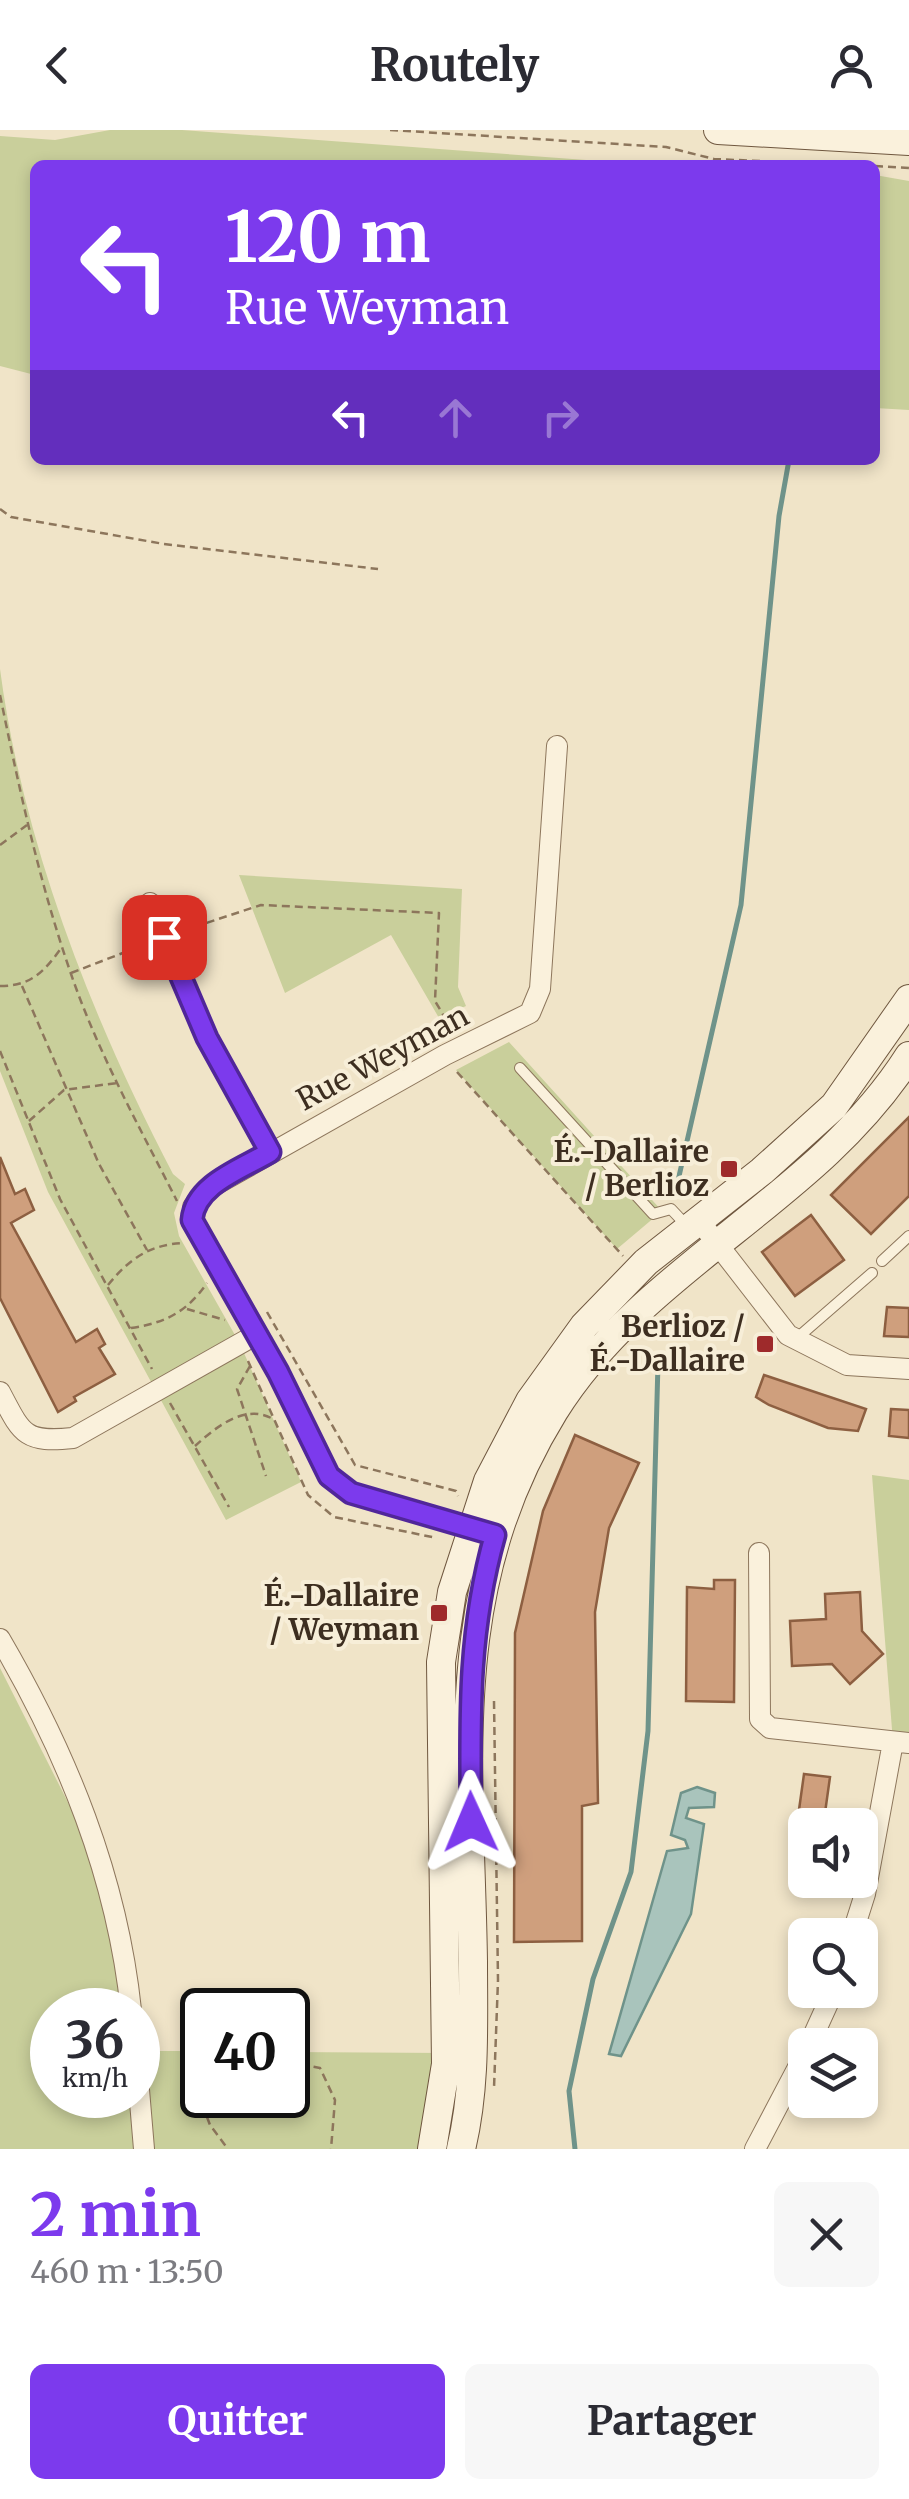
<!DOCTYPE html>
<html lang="fr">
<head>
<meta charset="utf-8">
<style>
  body { margin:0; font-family:Merriweather,serif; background:#f7f7f7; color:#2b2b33; height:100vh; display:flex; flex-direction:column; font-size:38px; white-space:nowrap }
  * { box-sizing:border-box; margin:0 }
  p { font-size:32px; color:#7c7c81 }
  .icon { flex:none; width:55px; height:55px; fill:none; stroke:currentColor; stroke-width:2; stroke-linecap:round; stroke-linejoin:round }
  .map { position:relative; height:2019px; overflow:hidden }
  .details { display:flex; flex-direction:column; background:#fff; flex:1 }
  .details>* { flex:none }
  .guide { position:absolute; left:30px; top:30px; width:850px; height:305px; border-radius:15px; box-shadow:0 5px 15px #0003; background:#7c3aed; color:#fff; overflow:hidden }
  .fabs { position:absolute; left:788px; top:1678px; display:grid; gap:20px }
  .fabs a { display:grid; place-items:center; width:90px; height:90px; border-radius:15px; background:#fff; box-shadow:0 5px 15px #0003; font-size:50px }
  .speed { position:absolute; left:30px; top:1858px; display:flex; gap:20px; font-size:50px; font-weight:700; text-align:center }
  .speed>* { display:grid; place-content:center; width:130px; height:130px; border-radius:50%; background:#fff; box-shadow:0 5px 15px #0003; line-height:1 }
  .speed small { font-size:25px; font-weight:400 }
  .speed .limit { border:5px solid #111; border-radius:15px; background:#fff; color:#111 }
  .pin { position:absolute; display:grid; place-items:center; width:85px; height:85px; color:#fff; margin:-42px; border-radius:20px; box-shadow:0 5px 15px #0006 }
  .me { position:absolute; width:110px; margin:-55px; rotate:359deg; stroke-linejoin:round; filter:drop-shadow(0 0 8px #0008) }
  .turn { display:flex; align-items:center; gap:35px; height:210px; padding:0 30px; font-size:45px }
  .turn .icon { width:130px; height:130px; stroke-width:2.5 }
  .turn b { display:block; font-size:70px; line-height:85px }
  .lanes { display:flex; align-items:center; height:95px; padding:0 30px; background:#0003; justify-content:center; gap:50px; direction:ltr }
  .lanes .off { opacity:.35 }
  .round { display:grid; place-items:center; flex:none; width:105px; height:105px; border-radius:15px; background:#f7f7f7 }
  .headline { display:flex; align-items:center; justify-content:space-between; height:170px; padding:0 30px }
  h1 { font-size:60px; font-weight:700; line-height:75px; color:#7c3aed }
  .primary-button { display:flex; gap:20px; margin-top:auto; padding:20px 30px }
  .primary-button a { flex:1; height:115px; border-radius:15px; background:#7c3aed; color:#fff; font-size:40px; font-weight:700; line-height:115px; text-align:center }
  .primary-button a+a { background:#f7f7f7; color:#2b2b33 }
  header { display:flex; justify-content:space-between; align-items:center; height:130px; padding:0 30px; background:#fff; font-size:45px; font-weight:700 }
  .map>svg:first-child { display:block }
</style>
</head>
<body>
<header><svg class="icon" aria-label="back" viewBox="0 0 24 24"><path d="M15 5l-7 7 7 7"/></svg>Routely<svg class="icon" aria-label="person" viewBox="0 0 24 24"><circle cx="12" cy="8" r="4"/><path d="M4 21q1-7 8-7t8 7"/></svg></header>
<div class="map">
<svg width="909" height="2019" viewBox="0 0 909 2019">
  <rect width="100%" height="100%" fill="#f0e4c8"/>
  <path fill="#c9cf9b" d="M 110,0 L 182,0 L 654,35 L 35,35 L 35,245 L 0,236 L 0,6 L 55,10 Z
    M 875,45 L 909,51 L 909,280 L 875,278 Z
    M 0,539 C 23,714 92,889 173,1044 L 185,1054 L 174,1083 L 179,1106 L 240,1214 L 301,1352 L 226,1390 L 48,1062 L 0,941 Z
    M 239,745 L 462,759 L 458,857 L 466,876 L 439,888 L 391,805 L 285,863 Z
    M 509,912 L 662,1081 L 617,1119 L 456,940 Z
    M 872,1345 L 909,1350 L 909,1613 L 893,1612 Z
    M 0,1538 L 86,1708 L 131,1880 L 52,1880 L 52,1965 L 138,1965 L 138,1921 L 202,1921 L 202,1965 L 288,1965 L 288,1922 L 446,1923 L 432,2019 L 0,2019 Z"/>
  <path fill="#a9c4bc" stroke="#6f938a" stroke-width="2.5" d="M 697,1657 L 715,1663 L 714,1677 L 689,1678 L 686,1688 L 704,1694 L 691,1784 L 621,1926 L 609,1924 L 667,1721 L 688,1718 L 685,1710 L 671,1705 L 681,1663 Z"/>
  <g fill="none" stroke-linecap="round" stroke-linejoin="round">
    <path stroke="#6f938a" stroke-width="5" d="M 677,1055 L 741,775 L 779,386 L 789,330
      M 575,2019 L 569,1961 L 593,1849 L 631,1742 L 648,1601 L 658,1233"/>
  </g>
  <path fill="#cf9f7d" stroke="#8d5f41" stroke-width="2.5" d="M 909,987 L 909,1066 L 871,1104 L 831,1065 Z
    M 0,1027 L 15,1064 L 25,1059 L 34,1080 L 11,1093 L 76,1212 L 97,1199 L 105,1214 L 99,1218 L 115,1244 L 74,1267 L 76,1271 L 58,1282 L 0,1168 Z
    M 811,1085 L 844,1130 L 795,1166 L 762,1122 Z
    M 887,1177 L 909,1178 L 909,1207 L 884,1206 Z
    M 764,1245 L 866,1279 L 858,1301 L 828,1298 L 769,1275 L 756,1267 Z
    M 891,1279 L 909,1280 L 909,1308 L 889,1306 Z
    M 575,1305 L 639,1333 L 609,1398 L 595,1482 L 598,1673 L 582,1676 L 582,1811 L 514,1812 L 515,1503 L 543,1381 Z
    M 714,1450 L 735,1450 L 734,1572 L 686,1571 L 687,1457 L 714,1459 Z
    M 860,1462 L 862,1501 L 883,1524 L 850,1554 L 832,1534 L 792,1536 L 790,1491 L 826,1489 L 825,1464 Z
    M 804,1644 L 830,1647 L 824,1690 L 798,1687 Z"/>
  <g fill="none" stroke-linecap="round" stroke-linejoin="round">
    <defs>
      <path id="lane" d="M 520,938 L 653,1084 L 671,1079 L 687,1096
        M 882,1131 L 909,1106
        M 796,1209 L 872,1143"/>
      <path id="street" d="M 150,773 L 207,908 L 270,1022
        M 698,1089 L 788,1205 L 847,1235 L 909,1239
        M 0,1262 C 22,1304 24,1313 73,1308 L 257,1204
        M 484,1402 L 351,1363 L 329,1346 L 278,1242 L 193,1090 L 193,1077 L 206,1060 L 445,925 L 530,883 L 540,859 L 557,616
        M 759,1423 L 760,1589 L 770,1598 L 909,1613
        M 0,1509 C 67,1624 117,1746 131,1880
        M 852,1805 L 865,1764 L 893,1612
        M 809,1915 L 834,1860
        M 138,1948 L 144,2019
        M 755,2019 L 805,1924"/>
      <path id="secondary" d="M 718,0 L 909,11
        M 432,2019 L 446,1934 L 441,1532 L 452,1462 L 488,1351 L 530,1271 L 584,1196 L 646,1132 L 762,1041 L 834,976 L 909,869
        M 461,2019 C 476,1957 473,1894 473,1831 C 470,1633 444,1459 554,1281 C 645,1135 817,1071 909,926"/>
    </defs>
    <use href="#lane" stroke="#8d765c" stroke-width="12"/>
    <use href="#street" stroke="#8d765c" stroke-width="22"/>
    <use href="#secondary" stroke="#6f573f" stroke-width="30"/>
    <path stroke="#8d765c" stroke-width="2.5" stroke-dasharray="8 5" stroke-linecap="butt" d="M 390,0 L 666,17 L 714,29 L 848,35
      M 875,36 L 909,38
      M 0,379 L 11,387 L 164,414 L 378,439
      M 0,565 C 19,658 39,751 70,841 C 97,921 139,996 177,1071
      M 0,715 L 27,695
      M 182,801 L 261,775 L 439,783 L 435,871 L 451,898
      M 71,843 L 146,814
      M 0,856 C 31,856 44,842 62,817
      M 22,856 L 99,1034 L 147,1120
      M 0,921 L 60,1069 L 152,1239
      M 457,942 L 623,1126
      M 29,991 L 64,960 L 117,953
      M 108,1155 C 129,1129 150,1114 185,1113
      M 187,1179 L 225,1190
      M 267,1182 L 355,1335 L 456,1361 L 458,1366
      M 131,1198 C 165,1193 187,1182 207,1153
      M 248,1231 L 308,1365 L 334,1387 L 437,1408
      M 250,1236 L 237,1259 L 266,1346
      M 170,1273 L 229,1377
      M 195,1316 C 216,1297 245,1273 273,1289
      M 494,1571 L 498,1850 L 494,1958
      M 288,1932 L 320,1938 L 335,1970 L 331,2019
      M 210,1965 L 202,1974 L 210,1995 L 228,2019"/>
    <use href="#lane" stroke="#faf1dc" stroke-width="10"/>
    <use href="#street" stroke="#faf1dc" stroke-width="20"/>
    <use href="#secondary" stroke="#faf1dc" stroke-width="28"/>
  </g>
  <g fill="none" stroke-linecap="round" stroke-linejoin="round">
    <defs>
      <path id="route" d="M 164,807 L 207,908 L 270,1022 C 242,1039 195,1054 192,1090 L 278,1242 L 329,1346 L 351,1363 L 495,1405 C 467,1504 470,1591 471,1692"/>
    </defs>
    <use href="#route" stroke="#51269a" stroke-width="25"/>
    <use href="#route" stroke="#7c3aed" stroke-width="18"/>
  </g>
  <g fill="#9e2a2b" stroke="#f7eed8" stroke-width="4">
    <rect x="719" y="1029" width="20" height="20" rx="5"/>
    <rect x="755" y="1204" width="20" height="20" rx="5"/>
    <rect x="429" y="1473" width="20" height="20" rx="5"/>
  </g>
  <g text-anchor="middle" stroke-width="8" stroke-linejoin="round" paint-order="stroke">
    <g font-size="30" fill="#3d2e20" stroke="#f7eed8">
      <text transform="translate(383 928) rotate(-28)" y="10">Rue Weyman</text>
    </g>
    <g font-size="30" font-weight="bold" fill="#3d2e20" stroke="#f7eed8" text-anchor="end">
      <text x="709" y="1032">É.-Dallaire<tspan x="709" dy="34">/ Berlioz</tspan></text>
      <text x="745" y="1207">Berlioz /<tspan x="745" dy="34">É.-Dallaire</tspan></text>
      <text x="419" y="1476">É.-Dallaire<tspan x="419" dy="34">/ Weyman</tspan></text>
    </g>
  </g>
</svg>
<div class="fabs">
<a><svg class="icon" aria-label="sound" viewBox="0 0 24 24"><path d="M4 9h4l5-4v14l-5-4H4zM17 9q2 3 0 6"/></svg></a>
<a><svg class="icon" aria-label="search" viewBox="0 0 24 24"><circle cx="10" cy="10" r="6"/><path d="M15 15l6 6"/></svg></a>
<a><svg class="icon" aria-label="layers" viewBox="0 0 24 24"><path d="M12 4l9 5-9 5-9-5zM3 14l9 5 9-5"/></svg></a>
</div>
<div class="speed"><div>36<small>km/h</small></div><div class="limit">40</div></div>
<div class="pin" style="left:164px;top:807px;background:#d93025"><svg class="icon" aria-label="arrive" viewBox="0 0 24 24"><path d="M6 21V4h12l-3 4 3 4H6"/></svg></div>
<svg class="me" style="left:471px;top:1692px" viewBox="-20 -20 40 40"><path d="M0-17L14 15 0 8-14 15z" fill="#7c3aed" stroke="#fff" stroke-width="4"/></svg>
<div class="guide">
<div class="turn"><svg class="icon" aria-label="left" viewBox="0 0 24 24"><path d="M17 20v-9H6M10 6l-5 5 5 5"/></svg><div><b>120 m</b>Rue Weyman</div></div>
<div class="lanes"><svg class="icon" aria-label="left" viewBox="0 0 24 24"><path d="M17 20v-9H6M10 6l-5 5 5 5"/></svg><svg class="icon off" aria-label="ahead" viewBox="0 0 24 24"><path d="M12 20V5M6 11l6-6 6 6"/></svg><svg class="icon off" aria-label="right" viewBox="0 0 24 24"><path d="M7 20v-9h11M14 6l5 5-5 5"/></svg></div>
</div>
</div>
<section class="details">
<div class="headline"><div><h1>2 min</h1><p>460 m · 13:50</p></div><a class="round"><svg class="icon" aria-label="close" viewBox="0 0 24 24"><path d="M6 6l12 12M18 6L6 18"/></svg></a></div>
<div class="primary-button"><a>Quitter</a><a>Partager</a></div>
</section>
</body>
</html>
